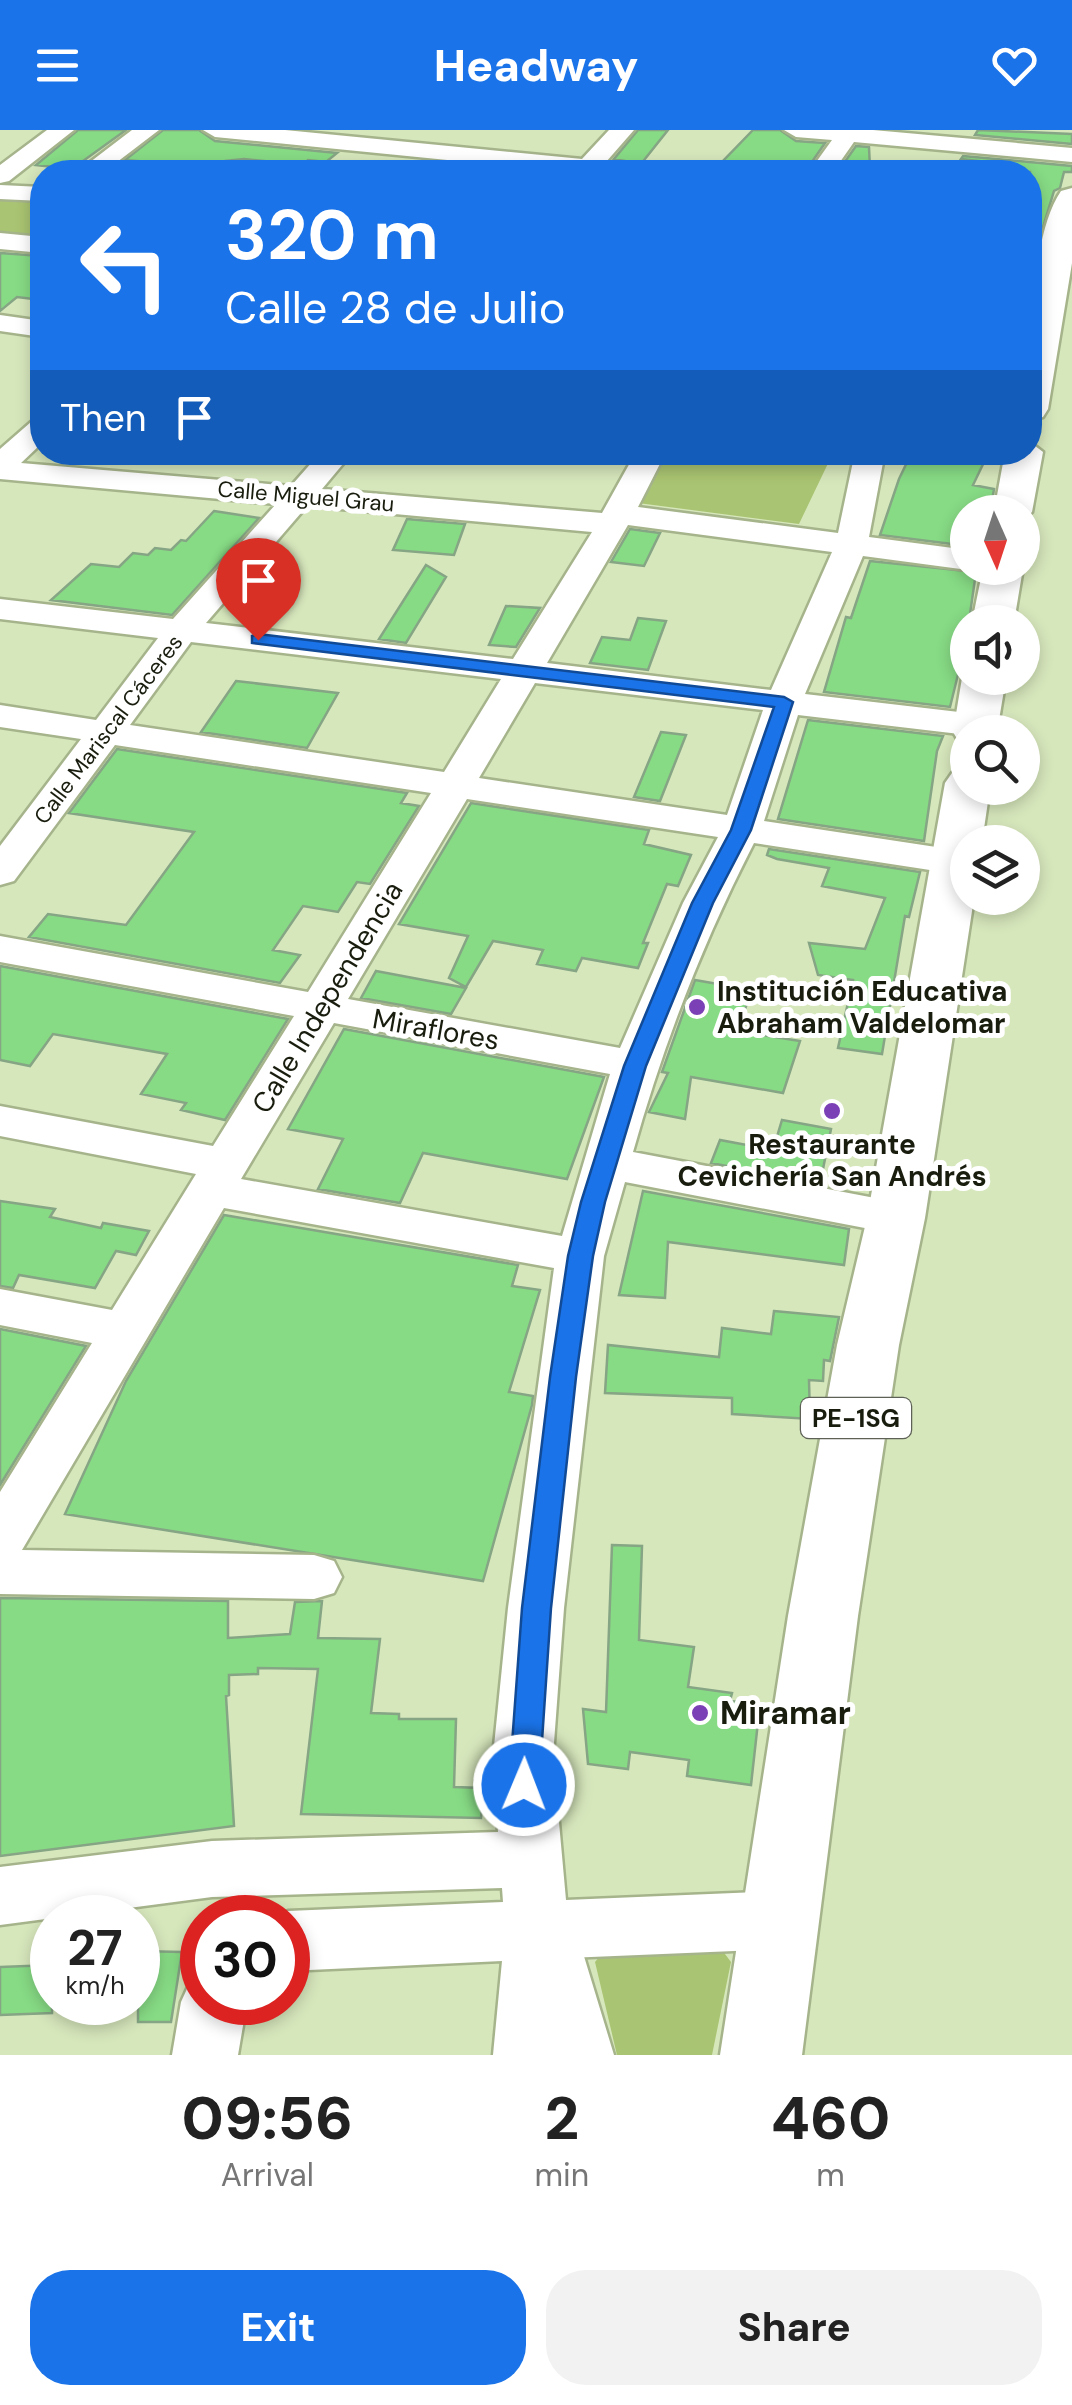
<!DOCTYPE html>
<html lang="en">
<head>
<meta charset="utf-8">
<style>
  body { margin:0; font-family:"DM Sans",sans-serif; background:#f2f2f2; color:#222; height:100vh; display:flex; flex-direction:column; font-size:38px; white-space:nowrap }
  * { box-sizing:border-box; margin:0 }
  p { font-size:32px; color:#767676 }
  .icon { flex:none; width:55px; height:55px; fill:none; stroke:currentColor; stroke-width:2; stroke-linecap:round; stroke-linejoin:round }
  .map { position:relative; height:1925px; overflow:hidden }
  .panel { display:flex; flex-direction:column; background:#fff; flex:1 }
  .panel>* { flex:none }
  .top-card { position:absolute; left:30px; top:30px; width:1012px; height:305px; border-radius:40px; box-shadow:0 5px 15px #0003; background:#1a73e8; color:#fff; overflow:hidden }
  .needle { width:65px; rotate:177deg }
  .tools { position:absolute; left:950px; top:365px; display:grid; gap:20px }
  .tools a { display:grid; place-items:center; width:90px; height:90px; border-radius:50%; background:#fff; box-shadow:0 5px 15px #0003; font-size:50px }
  .speed { position:absolute; left:30px; top:1765px; display:flex; gap:20px; font-size:50px; font-weight:700; text-align:center }
  .speed>* { display:grid; place-content:center; width:130px; height:130px; border-radius:50%; background:#fff; box-shadow:0 5px 15px #0003; line-height:1 }
  .speed small { font-size:25px; font-weight:400 }
  .speed .limit { border:15px solid #d22; background:#fff; color:#111 }
  .pin { position:absolute; display:grid; place-items:center; width:85px; height:85px; color:#fff; margin:-102px -42px; border-radius:50% 50% 50% 0; rotate:-45deg; box-shadow:0 0 10px #0007 }
  .pin .icon { rotate:45deg }
  .me { position:absolute; width:110px; margin:-55px; rotate:1deg; stroke-linejoin:round; filter:drop-shadow(0 0 8px #0008) }
  .turn { display:flex; align-items:center; gap:35px; height:210px; padding:0 30px; font-size:45px }
  .turn .icon { width:130px; height:130px; stroke-width:2.5 }
  .turn b { display:block; font-size:70px; line-height:85px }
  .then { display:flex; align-items:center; height:95px; padding:0 30px; background:#0003; gap:20px; font-size:38px }
  .eta { display:flex; justify-content:space-evenly; align-items:center; height:170px; text-align:center }
  .eta b { font-size:60px; font-weight:800; line-height:70px }
  .primary-button { display:flex; gap:20px; margin-top:auto; padding:20px 30px }
  .primary-button a { flex:1; height:115px; border-radius:40px; background:#1a73e8; color:#fff; font-size:40px; font-weight:800; line-height:115px; text-align:center }
  .primary-button a+a { background:#f2f2f2; color:#222 }
  header { display:flex; justify-content:space-between; align-items:center; height:130px; padding:0 30px; background:#1a73e8; color:#fff; font-size:45px; font-weight:800 }
  .map>svg:first-child { display:block }
</style>
</head>
<body>
<header><svg class="icon" aria-label="menu" viewBox="0 0 24 24"><path d="M4 6h16M4 12h16M4 18h16"/></svg>Headway<svg class="icon" aria-label="heart" viewBox="0 0 24 24"><path d="M12 20l-8-8c-3-5 5-10 8-4 3-6 11-1 8 4z"/></svg></header>
<div class="map">
<svg width="1072" height="1925" viewBox="0 0 1072 1925">
  <rect width="100%" height="100%" fill="#d7e7bc"/>
  <path fill="#a9c472" d="M 0,66 L 42,69 L 42,107 L 0,103 Z
    M 668,323 L 833,323 L 799,394 L 638,373 Z
    M 606,1819 L 722,1820 L 731,1832 L 712,1925 L 617,1925 L 595,1832 Z"/>
  <path fill="#87db85" stroke="#85a584" stroke-width="2.5" d="M 78,0 L 126,0 L 72,39 L 36,35 Z
    M 163,0 L 199,0 L 215,11 L 337,23 L 326,32 L 308,30 L 302,35 L 244,29 L 225,31 L 217,38 L 125,30 Z
    M 638,0 L 668,0 L 641,34 L 614,29 Z
    M 753,0 L 780,0 L 796,11 L 825,13 L 805,42 L 721,33 Z
    M 978,0 L 1072,4 L 1072,14 L 975,5 Z
    M 856,16 L 869,17 L 870,39 L 839,40 Z
    M 963,26 L 1072,36 L 1072,42 L 1064,42 L 1060,58 L 1054,61 L 1037,117 L 1030,116 L 1030,42 L 976,42 L 996,33 L 961,29 Z
    M 0,123 L 42,126 L 42,170 L 17,167 L 0,181 Z
    M 912,322 L 987,326 L 973,355 L 994,359 L 991,377 L 986,382 L 968,382 L 968,416 L 880,405 L 899,349 Z
    M 214,381 L 259,388 L 172,485 L 51,470 L 91,434 L 119,437 L 133,423 L 148,425 L 155,418 L 171,420 L 181,410 L 186,411 Z
    M 407,389 L 465,394 L 454,425 L 393,420 Z
    M 630,399 L 660,403 L 644,436 L 611,432 Z
    M 870,431 L 976,442 L 966,512 L 950,577 L 824,562 L 846,487 L 851,488 Z
    M 426,435 L 446,447 L 406,513 L 379,509 Z
    M 506,476 L 540,478 L 516,517 L 489,515 Z
    M 638,488 L 666,491 L 648,540 L 590,533 L 602,507 L 630,510 Z
    M 236,551 L 338,563 L 307,618 L 201,602 Z
    M 808,590 L 943,606 L 937,621 L 924,711 L 778,689 Z
    M 661,602 L 686,605 L 660,671 L 634,667 Z
    M 117,619 L 407,663 L 401,673 L 419,676 L 370,754 L 357,752 L 338,782 L 303,776 L 273,820 L 300,825 L 280,853 L 29,807 L 48,784 L 126,795 L 194,702 L 69,683 Z
    M 471,673 L 649,700 L 644,714 L 691,725 L 678,756 L 667,754 L 643,813 L 648,813 L 638,838 L 582,828 L 576,841 L 537,834 L 543,820 L 493,811 L 466,857 L 449,848 L 468,806 L 399,794 Z
    M 769,719 L 920,742 L 909,787 L 905,786 L 882,924 L 838,918 L 853,850 L 818,845 L 809,813 L 865,819 L 885,768 L 822,756 L 829,738 L 777,729 L 767,725 Z
    M 0,836 L 288,889 L 225,990 L 181,980 L 186,973 L 141,964 L 167,924 L 53,904 L 30,936 L 0,930 Z
    M 376,841 L 466,858 L 451,884 L 361,868 Z
    M 695,850 L 752,860 L 737,901 L 800,911 L 783,963 L 691,947 L 685,989 L 649,982 L 668,943 L 662,942 Z
    M 344,899 L 604,947 L 567,1049 L 423,1023 L 400,1073 L 318,1059 L 343,1009 L 288,999 Z
    M 782,990 L 831,999 L 820,1054 L 711,1033 L 720,1010 L 773,1020 Z
    M 643,1061 L 849,1099 L 844,1135 L 668,1112 L 665,1168 L 619,1165 Z
    M 0,1071 L 55,1079 L 50,1087 L 101,1098 L 103,1093 L 149,1101 L 136,1125 L 116,1121 L 95,1158 L 19,1145 L 13,1158 L 0,1156 Z
    M 224,1085 L 518,1135 L 512,1156 L 540,1160 L 509,1262 L 533,1266 L 532,1275 L 483,1451 L 65,1384 L 126,1251 Z
    M 774,1181 L 839,1187 L 830,1231 L 824,1230 L 823,1251 L 809,1250 L 810,1289 L 732,1284 L 732,1268 L 605,1263 L 608,1215 L 719,1227 L 722,1198 L 771,1204 Z
    M 0,1199 L 86,1216 L 0,1355 Z
    M 612,1415 L 642,1416 L 639,1510 L 694,1517 L 688,1557 L 732,1563 L 730,1571 L 760,1574 L 751,1655 L 687,1646 L 689,1630 L 630,1622 L 628,1639 L 588,1634 L 583,1579 L 606,1582 Z
    M 0,1468 L 228,1471 L 228,1508 L 290,1504 L 295,1472 L 322,1471 L 318,1508 L 380,1509 L 371,1583 L 399,1584 L 399,1589 L 456,1589 L 454,1657 L 483,1658 L 481,1688 L 301,1684 L 318,1539 L 258,1538 L 258,1544 L 229,1545 L 229,1565 L 226,1566 L 234,1696 L 0,1726 Z
    M 138,1821 L 182,1822 L 171,1892 L 138,1892 Z
    M 52,1835 L 52,1883 L 0,1885 L 0,1837 Z"/>
  <g fill="none" stroke-linecap="round" stroke-linejoin="round">
    <defs>
      <path id="minor" d="M 47,0 L 74,0 L 9,51 L 0,53 L 0,35 Z
        M 132,0 L 159,0 L 104,42 L 77,42 Z
        M 203,0 L 285,0 L 582,29 L 609,0 L 634,0 L 606,32 L 636,35 L 648,42 L 569,42 L 215,7 Z
        M 784,0 L 873,0 L 1072,18 L 1072,32 L 854,12 L 833,42 L 809,42 L 832,10 L 796,7 Z
        M 0,55 L 42,57 L 42,71 L 0,69 Z
        M 0,103 L 42,107 L 42,123 L 0,119 Z
        M 0,185 L 42,191 L 42,207 L 0,201 Z
        M 42,289 L 42,313 L 21,333 L 291,356 L 321,322 L 353,322 L 322,359 L 602,383 L 636,322 L 666,322 L 638,377 L 838,403 L 855,322 L 885,322 L 869,407 L 968,420 L 968,438 L 977,438 L 968,440 L 863,426 L 805,564 L 976,584 L 989,587 L 994,595 L 989,602 L 968,605 L 798,585 L 764,691 L 956,720 L 968,723 L 968,741 L 956,744 L 754,713 C 703,812 663,915 633,1022 L 896,1072 L 913,1076 L 920,1088 L 913,1100 L 896,1104 L 625,1052 L 604,1126 L 564,1478 L 553,1626 L 566,1770 L 780,1761 L 803,1769 L 812,1790 L 803,1811 L 780,1819 L 567,1828 L 559,1925 L 493,1925 L 502,1831 L 288,1841 L 288,1788 L 272,1788 L 288,1781 L 503,1772 L 502,1758 L 212,1767 L 0,1795 L 0,1737 L 212,1711 L 498,1702 L 493,1626 L 508,1478 L 554,1138 L 224,1078 L 22,1420 L 314,1425 L 334,1431 L 342,1447 L 334,1463 L 314,1469 L 0,1464 L 0,1362 L 92,1213 L 0,1195 L 0,1159 L 112,1180 L 196,1044 L 0,1006 L 0,976 L 213,1016 L 294,886 L 0,832 L 0,806 L 308,862 L 431,663 L 115,615 L 14,751 L 0,755 L 0,716 L 81,609 L 0,597 L 0,575 L 96,590 L 158,508 L 0,489 L 0,469 L 173,489 L 276,374 L 0,349 L 0,319 L 31,292 ZM 307,376 L 592,402 L 513,529 L 206,493 ZM 628,395 L 832,422 L 771,560 L 547,533 ZM 191,512 L 501,549 L 444,642 L 130,595 ZM 535,553 L 763,580 L 727,685 L 479,648 ZM 467,669 L 718,707 L 683,773 L 620,918 L 348,869 ZM 334,893 L 610,944 L 562,1106 L 241,1049 Z
        M 202,1846 L 202,1872 L 247,1872 L 238,1925 L 172,1925 L 181,1872 L 191,1850 Z"/>
      <path id="major" d="M 1072,58 L 1072,133 L 1048,279 L 1043,287 L 1030,290 C 1030,231 1028,109 1061,61 Z
        M 1030,312 L 1043,322 L 1032,382 L 1022,391 L 1022,382 L 994,382 L 1005,322 L 1030,322 Z
        M 1022,437 L 1023,438 L 1014,492 L 972,492 L 983,438 Z
        M 968,540 L 968,548 L 1006,548 L 997,602 L 968,602 L 968,614 L 959,612 L 953,602 L 962,548 Z
        M 968,639 L 968,658 L 990,658 L 982,712 L 968,712 L 968,768 L 974,768 L 925,1088 L 899,1215 L 858,1486 L 802,1925 L 720,1925 L 788,1486 L 837,1215 L 867,1088 L 945,653 L 952,643 Z
        M 537,1764 L 565,1775 L 576,1800 L 614,1925 L 532,1925 L 498,1800 L 509,1775 Z"/>
    </defs>
    <use href="#minor" stroke="#a6b48b" stroke-width="5"/>
    <use href="#major" stroke="#a6b48b" stroke-width="5"/>
    <use href="#minor" fill="#fff" fill-rule="evenodd"/>
    <use href="#major" fill="#fff" fill-rule="evenodd"/>
  </g>
  <path fill="#1a73e8" stroke="#114b97" stroke-width="2.5" d="M 258,504 L 784,567 L 793,572 L 751,700 L 713,773 L 646,936 L 605,1072 L 593,1126 L 576,1247 L 551,1478 L 539,1655 L 535,1664 L 524,1668 L 513,1664 L 509,1655 L 522,1478 L 550,1247 L 568,1126 L 581,1072 L 624,936 L 692,773 L 731,700 L 774,577 L 252,513 L 252,506 Z"/>
  <g fill="#7b40b6" stroke="#fff" stroke-width="4">
    <circle cx="697" cy="877" r="10"/>
    <circle cx="832" cy="981" r="10"/>
    <circle cx="700" cy="1583" r="10"/>
  </g>
  <g text-anchor="middle" stroke-width="10" stroke-linejoin="round" paint-order="stroke">
    <g font-size="22" fill="#181d0e" stroke="#fff">
      <text transform="translate(306 366) rotate(5)" y="8">Calle Miguel Grau</text>
      <text transform="translate(108 599) rotate(-53)" y="8">Calle Mariscal Cáceres</text>
    </g>
    <rect fill="#fff" stroke="#5d6156" stroke-width="2.5" x="801" y="1268" width="110" height="40" rx="8"/>
    <g font-size="25" font-weight="bold" fill="#181d0e">
      <text x="856" y="1297">PE-1SG</text>
    </g>
    <g font-size="28" font-weight="bold" fill="#181d0e" stroke="#fff" text-anchor="start">
      <text x="717" y="871">Institución Educativa<tspan x="717" dy="32">Abraham Valdelomar</tspan></text>
      <text x="832" y="1024" text-anchor="middle">Restaurante<tspan x="832" dy="32">Cevichería San Andrés</tspan></text>
    </g>
    <g font-size="28" fill="#181d0e" stroke="#fff">
      <text transform="translate(327 867) rotate(-59)" y="10">Calle Independencia</text>
      <text transform="translate(436 899) rotate(10)" y="10">Miraflores</text>
    </g>
    <g font-size="32" font-weight="bold" fill="#181d0e" stroke="#fff" text-anchor="start">
      <text x="720" y="1594">Miramar</text>
    </g>
  </g>
</svg>
<div class="tools">
<a><svg class="needle" viewBox="-14 -14 28 28"><path d="M0-13l5 13h-10z" fill="#e53935"/><path d="M0 13l5-13h-10z" fill="#767676"/></svg></a>
<a><svg class="icon" aria-label="sound" viewBox="0 0 24 24"><path d="M4 9h4l5-4v14l-5-4H4zM17 9q2 3 0 6"/></svg></a>
<a><svg class="icon" aria-label="search" viewBox="0 0 24 24"><circle cx="10" cy="10" r="6"/><path d="M15 15l6 6"/></svg></a>
<a><svg class="icon" aria-label="layers" viewBox="0 0 24 24"><path d="M12 4l9 5-9 5-9-5zM3 14l9 5 9-5"/></svg></a>
</div>
<div class="speed"><div>27<small>km/h</small></div><div class="limit">30</div></div>
<div class="pin" style="left:258px;top:510px;background:#d93025"><svg class="icon" aria-label="arrive" viewBox="0 0 24 24"><path d="M6 21V4h12l-3 4 3 4H6"/></svg></div>
<svg class="me" style="left:524px;top:1655px" viewBox="-20 -20 40 40"><circle r="17" fill="#1a73e8" stroke="#fff" stroke-width="3"/><path d="M0-11L8 9 0 5-8 9z" fill="#fff"/></svg>
<div class="top-card">
<div class="turn"><svg class="icon" aria-label="left" viewBox="0 0 24 24"><path d="M17 20v-9H6M10 6l-5 5 5 5"/></svg><div><b>320 m</b>Calle 28 de Julio</div></div>
<div class="then">Then<svg class="icon" aria-label="arrive" viewBox="0 0 24 24"><path d="M6 21V4h12l-3 4 3 4H6"/></svg></div>
</div>
</div>
<section class="panel">
<div class="eta">
<div><b>09:56</b><p>Arrival</p></div>
<div><b>2</b><p>min</p></div>
<div><b>460</b><p>m</p></div>
</div>
<div class="primary-button"><a>Exit</a><a>Share</a></div>
</section>
</body>
</html>
